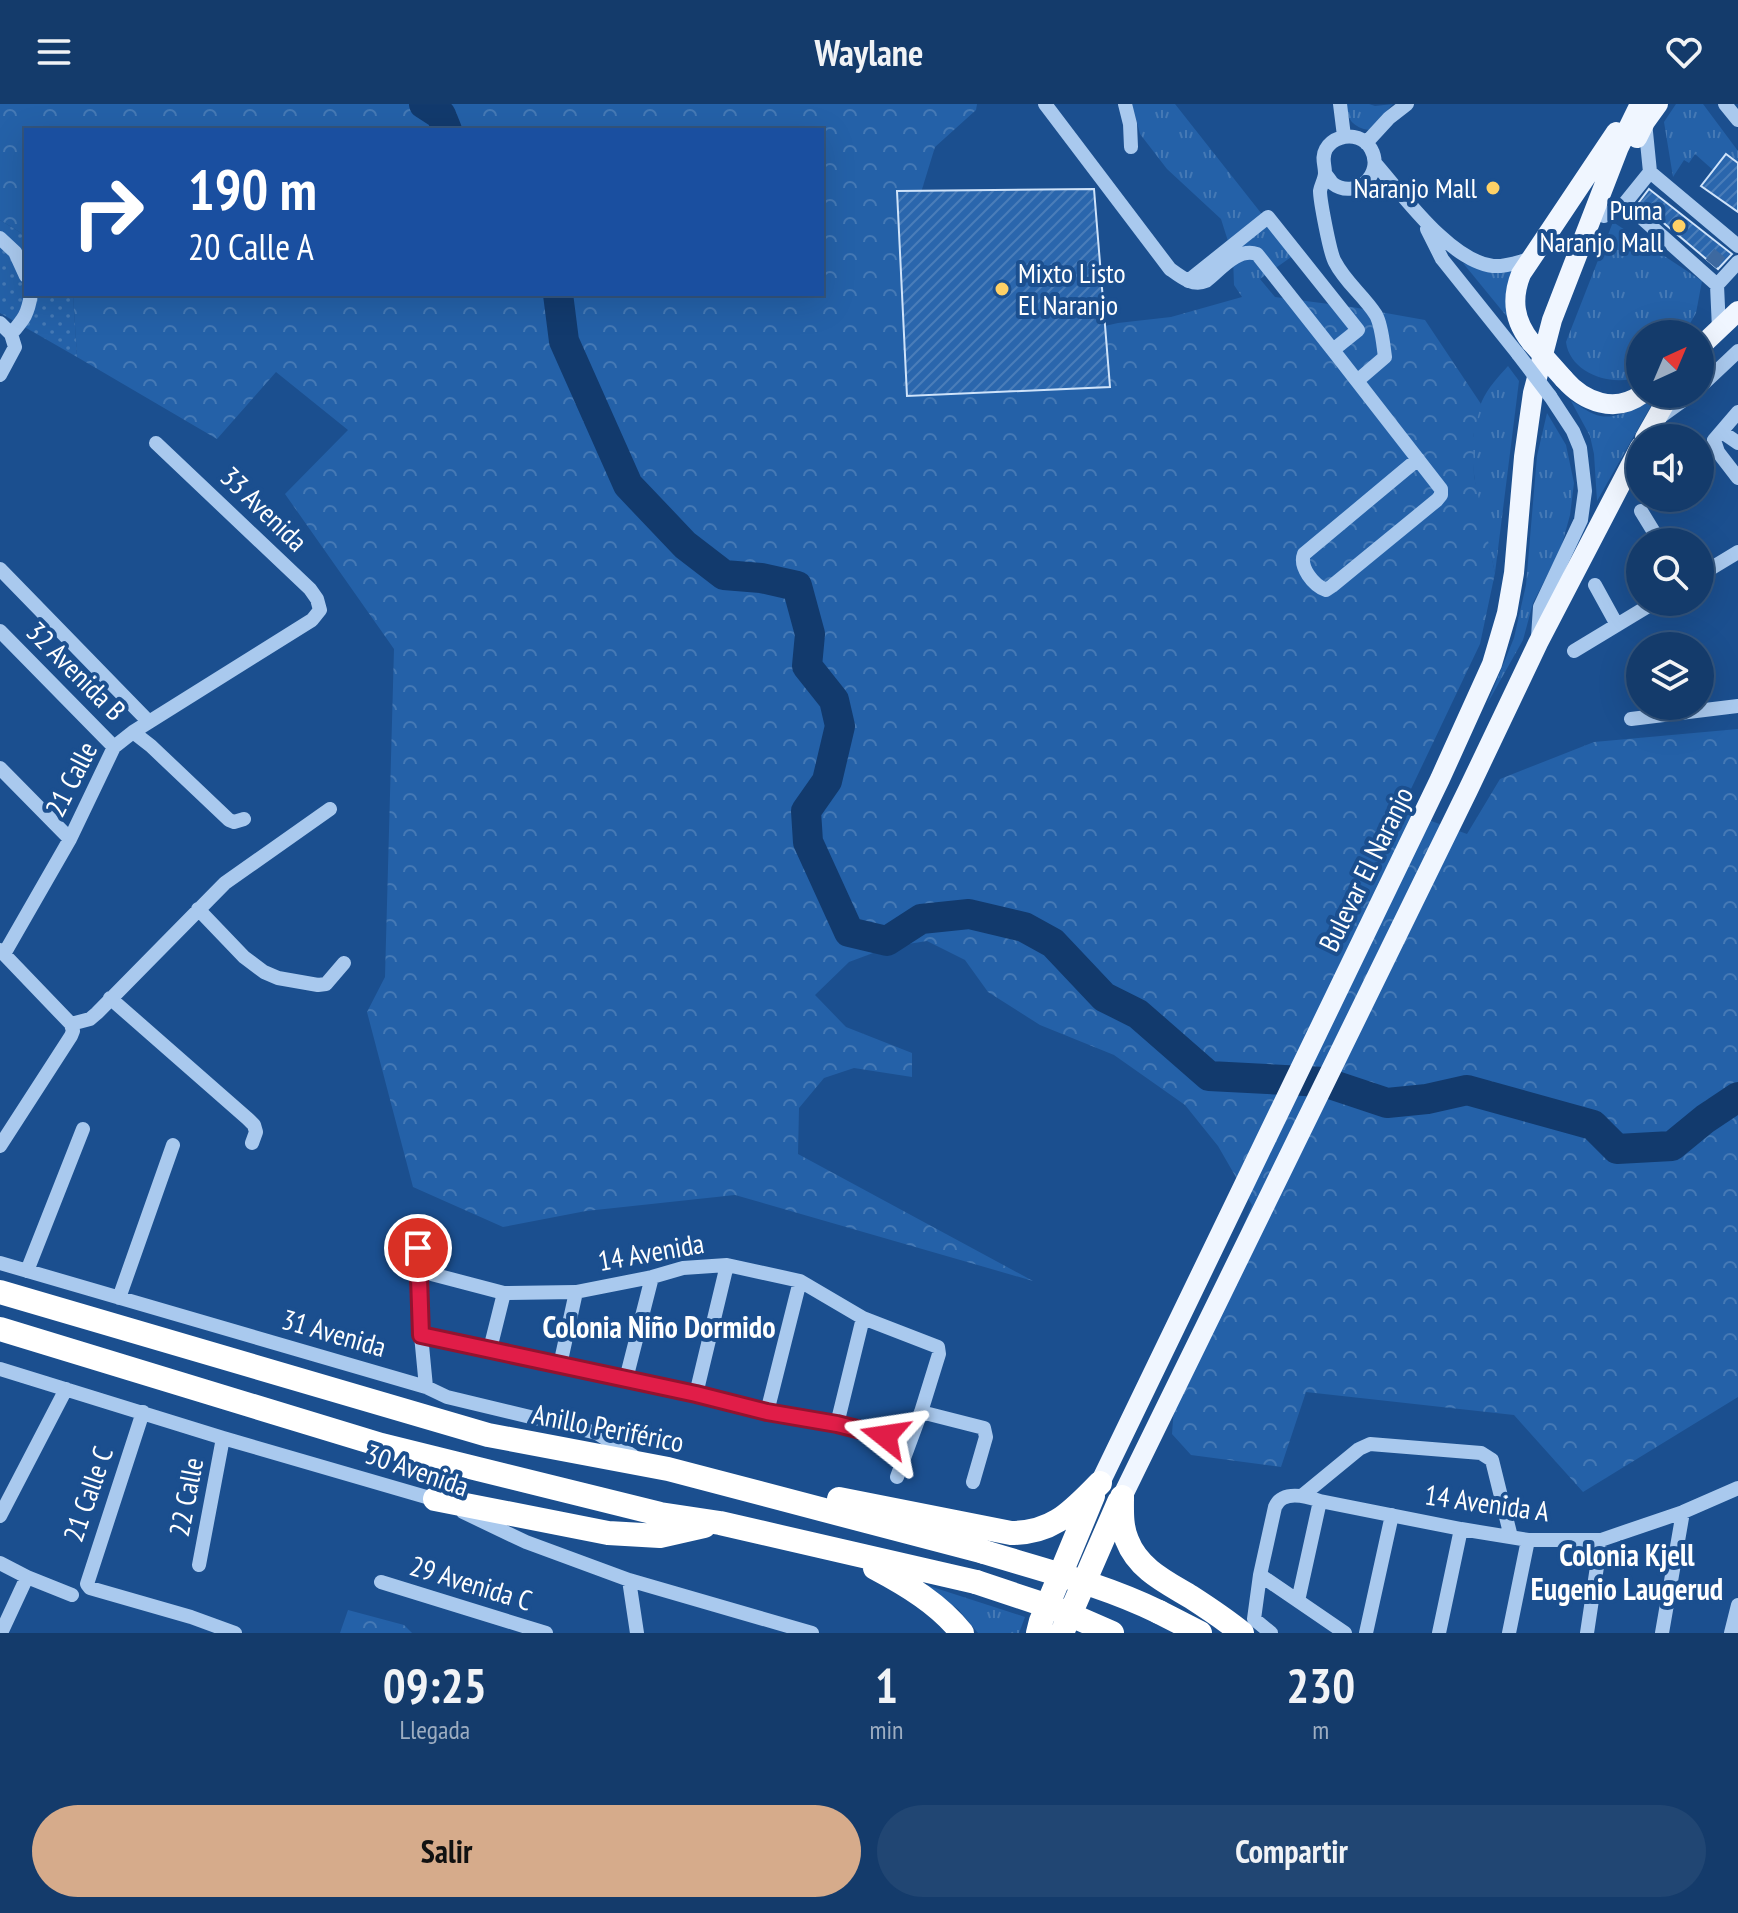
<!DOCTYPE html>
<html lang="es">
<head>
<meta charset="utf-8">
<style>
  body { margin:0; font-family:"PT Sans Narrow",sans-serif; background:#214673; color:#f1f3f6; height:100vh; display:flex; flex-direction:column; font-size:30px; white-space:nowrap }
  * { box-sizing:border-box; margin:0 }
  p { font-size:26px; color:#9dadc1 }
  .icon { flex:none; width:44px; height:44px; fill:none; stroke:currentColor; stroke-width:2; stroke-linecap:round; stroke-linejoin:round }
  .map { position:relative; height:1529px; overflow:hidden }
  .panel { display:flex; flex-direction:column; background:#143b6b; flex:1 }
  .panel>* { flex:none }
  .hud { position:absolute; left:24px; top:24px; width:800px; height:168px; border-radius:0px; box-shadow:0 8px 32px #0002,0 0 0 2px #33557e; background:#1a4fa0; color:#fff; overflow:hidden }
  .needle { width:52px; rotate:44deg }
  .controls { position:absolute; left:1626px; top:216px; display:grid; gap:16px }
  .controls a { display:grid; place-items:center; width:88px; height:88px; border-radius:50%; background:#143b6b; box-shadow:0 8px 32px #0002,0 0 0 2px #33557e; font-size:40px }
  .pin { position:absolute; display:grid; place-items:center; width:68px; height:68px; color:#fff; margin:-34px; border:4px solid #fff; border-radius:50%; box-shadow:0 2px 8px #0007 }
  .me { position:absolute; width:88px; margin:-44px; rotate:285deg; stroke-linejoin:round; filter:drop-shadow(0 0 6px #0008) }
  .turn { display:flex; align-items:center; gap:28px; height:168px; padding:0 32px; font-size:36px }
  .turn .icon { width:104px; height:104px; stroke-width:2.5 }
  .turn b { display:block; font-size:56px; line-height:68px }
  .eta { display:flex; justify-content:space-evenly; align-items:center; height:136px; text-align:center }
  .eta b { font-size:48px; font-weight:600; line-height:56px }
  .cta { display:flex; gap:16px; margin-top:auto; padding:16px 32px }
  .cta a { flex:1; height:92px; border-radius:48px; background:#d6ab8b; color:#111; font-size:32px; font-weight:600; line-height:92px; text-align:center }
  .cta a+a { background:#214673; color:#f1f3f6 }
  header { display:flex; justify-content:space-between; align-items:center; height:104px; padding:0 32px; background:#143b6b; font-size:36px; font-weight:600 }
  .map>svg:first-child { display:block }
</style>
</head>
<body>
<header><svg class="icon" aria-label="menu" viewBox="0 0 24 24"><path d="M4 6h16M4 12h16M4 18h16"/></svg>Waylane<svg class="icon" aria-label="heart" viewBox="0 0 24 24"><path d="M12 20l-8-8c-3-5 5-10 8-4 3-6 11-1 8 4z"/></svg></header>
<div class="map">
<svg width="1738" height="1529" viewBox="0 0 1738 1529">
  <defs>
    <pattern id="grass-tufts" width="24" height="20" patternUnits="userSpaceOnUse" patternTransform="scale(2)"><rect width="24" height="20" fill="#2461a8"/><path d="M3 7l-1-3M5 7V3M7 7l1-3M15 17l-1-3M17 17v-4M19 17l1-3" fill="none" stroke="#4579b5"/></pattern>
    <pattern id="forest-crowns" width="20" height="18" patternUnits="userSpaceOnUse" patternTransform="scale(2)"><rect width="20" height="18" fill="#2461a8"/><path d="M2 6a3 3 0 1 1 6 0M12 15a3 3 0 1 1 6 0" fill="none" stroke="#4579b5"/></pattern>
    <pattern id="park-dots" width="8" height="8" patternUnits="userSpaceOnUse" patternTransform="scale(2)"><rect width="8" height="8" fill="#2461a8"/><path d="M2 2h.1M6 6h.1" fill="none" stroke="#4579b5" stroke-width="1.8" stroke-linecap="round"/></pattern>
    <pattern id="building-hatch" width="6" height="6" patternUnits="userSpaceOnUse" patternTransform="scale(2)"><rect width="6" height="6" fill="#2a66ad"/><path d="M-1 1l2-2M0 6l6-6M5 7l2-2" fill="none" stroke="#4a7db9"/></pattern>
  </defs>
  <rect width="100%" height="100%" fill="#1b4f8f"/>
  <path fill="url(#grass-tufts)" d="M 1132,0 L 1175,0 L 1294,151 L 1260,175 L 1275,193 L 1242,193 L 1234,181 L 1233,153 L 1221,115 L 1167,65 L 1140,30 Z
    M 1346,0 L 1369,0 L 1375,2 L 1393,0 L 1369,26 C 1354,24 1346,15 1346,0 Z
    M 1676,0 L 1703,0 L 1738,47 L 1738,59 L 1713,66 L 1695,50 L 1689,59 L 1684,56 L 1673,73 L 1664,18 Z
    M 1613,118 L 1702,177 L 1696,209 L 1684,230 L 1640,230 L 1640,272 C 1614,284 1570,270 1566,238 Z
    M 1463,159 L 1491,168 L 1521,160 L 1517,225 Z
    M 1508,262 L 1519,277 L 1495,469 C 1484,417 1459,348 1482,297 C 1488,284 1498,273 1508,262 Z
    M 1656,293 L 1597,397 L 1594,350 L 1590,332 L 1571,297 C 1579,301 1586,307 1594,310 C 1615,319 1638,302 1656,293 Z
    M 1547,309 L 1566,341 L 1574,379 L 1570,411 L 1561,444 L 1533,499 L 1523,536 L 1487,600 L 1514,534 L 1526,481 L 1537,352 Z
    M 920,1479 L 1025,1513 L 1019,1529 L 978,1529 L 958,1505 Z"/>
  <path fill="url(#forest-crowns)" d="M 0,0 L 977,0 L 976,6 L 935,43 L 919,95 L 1043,236 L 1118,219 L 1171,213 L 1242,193 L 1275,193 L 1352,203 L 1425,216 L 1481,300 L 1473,333 L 1474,372 L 1495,469 L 1480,540 L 1401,706 L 1467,730 L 1500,675 L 1594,638 L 1738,625 L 1738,1293 L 1583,1388 L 1514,1311 L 1306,1288 L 1281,1363 L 1191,1351 L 1172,1330 L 1175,1290 L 1252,1101 L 1218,1042 L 1185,1001 L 1114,951 L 1040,921 L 988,888 L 965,856 L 927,837 L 889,843 L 849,858 L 815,891 L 846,923 L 912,949 L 912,973 L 854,964 L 824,974 L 799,1004 L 798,1050 L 1033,1177 L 735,1091 L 586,1107 L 503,1123 L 413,1083 L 367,908 L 385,873 L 394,545 L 285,390 L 348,326 L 276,268 L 217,335 L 77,253 L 73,190 L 822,190 L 822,26 L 26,26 L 26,132 L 0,116 Z
    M 348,1506 L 404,1521 L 412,1529 L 340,1529 Z"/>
  <path fill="url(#park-dots)" d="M 0,116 L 26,132 L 26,190 L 73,190 L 77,253 L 0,209 Z"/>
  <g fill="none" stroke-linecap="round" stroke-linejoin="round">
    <path stroke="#123a6d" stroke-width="30" d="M 424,0 L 441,11 L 447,26
      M 558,190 L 564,237 L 628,381 L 685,441 L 724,471 L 761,474 L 797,482 L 810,530 L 807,562 L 834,596 L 840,622 L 827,677 L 806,707 L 808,738 L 849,828 L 887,837 L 921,815 L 969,810 L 1024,823 L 1053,839 L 1104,893 L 1138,910 L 1209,972 L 1324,978 L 1387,999 L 1427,995 L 1467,986 L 1593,1021 L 1617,1045 L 1672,1042 L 1705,1015 L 1738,993"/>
  </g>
  <path fill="url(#building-hatch)" stroke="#cfe3fa" stroke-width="2" d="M 1726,50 L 1738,59 L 1738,108 L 1701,82 Z
    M 1094,85 L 1110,283 L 907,292 L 897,87 Z
    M 1649,85 L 1732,150 L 1718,165 L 1639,98 Z"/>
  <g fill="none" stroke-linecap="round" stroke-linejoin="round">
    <path stroke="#3d69a0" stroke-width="14" stroke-dasharray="14 7" stroke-linecap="butt" d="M 1711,160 L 1724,144"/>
    <path stroke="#a9c9ee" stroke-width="14" d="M 1045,0 L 1170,165 C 1181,173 1193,183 1206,177 C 1220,166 1238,143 1257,150 C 1319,228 1380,306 1441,385 L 1441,391 L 1437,396 L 1332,482 L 1326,486 C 1313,481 1299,463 1304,450 L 1418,355
      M 1125,0 L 1130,20 L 1131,43
      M 1340,0 L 1344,32
      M 1725,0 L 1738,16
      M 1366,39 L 1389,14 L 1407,0
      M 1375,59 C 1403,91 1450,157 1493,162 C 1506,163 1518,158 1530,155
      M 1650,68 L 1738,142
      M 1325,69 C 1325,70 1332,78 1332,79 C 1355,97 1385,70 1371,45 C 1365,34 1352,30 1340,34 C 1334,36 1329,40 1326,45 C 1321,54 1325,60 1325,69 C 1325,75 1321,81 1320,87 C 1320,96 1330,150 1335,158 C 1345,178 1364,192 1376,211 C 1382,222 1383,240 1385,253 L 1357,277
      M 1625,99 L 1717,181
      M 1604,112 L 1625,99 L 1650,68 L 1645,18
      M 1427,125 L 1442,155 L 1518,250
      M 0,134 L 15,148 L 26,172
      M 1188,177 L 1268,113 L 1358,226 L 1333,246
      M 0,219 L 11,230 L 15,243 L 0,271
      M 1719,225 L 1717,181 L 1738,158
      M 11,230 C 24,215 28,210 31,190
      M 1700,283 L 1738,247
      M 1738,308 L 1714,336 L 1718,348 L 1738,374
      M 1660,313 L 1692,290
      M 1722,328 L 1738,339
      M 1641,407 L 1660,438
      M 0,465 L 149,618
      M 1700,471 L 1738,448
      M 1595,481 L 1617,521
      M 0,527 L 114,643
      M 1538,533 L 1540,503 L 1581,416 L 1585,387 L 1580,344 L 1573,327 L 1550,292
      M 1574,547 L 1655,498
      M 1631,615 L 1738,602
      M 133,628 L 151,642 L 229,716 L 234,718 L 244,715
      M 0,664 L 70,735
      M 198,805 L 244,853 L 264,868 L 278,874 L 318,881 L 326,880 L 344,859
      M 0,846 L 71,920
      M 4,850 L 70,735 L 114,643 L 133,628 L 312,516 L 320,506 L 317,495 L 310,485 L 156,339
      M 110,894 L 248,1015 L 254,1021 L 256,1028 L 252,1039
      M 71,920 L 90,915 L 97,909 L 225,779 L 330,705
      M 0,1042 L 71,932 L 73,927 L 71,920
      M 417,1121 L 421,1231 L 426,1283
      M 0,1159 L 426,1283 L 447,1293 L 597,1329 L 633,1352
      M 27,1167 L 83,1025
      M 420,1167 L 504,1189 L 576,1188 L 652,1173 L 683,1164 L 727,1161 L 800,1177 L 863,1214 L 938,1243 L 939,1250 L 921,1308 L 897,1373
      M 119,1194 L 173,1041
      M 421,1231 L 696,1290 L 767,1308 L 837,1320 L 908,1338
      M 490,1245 L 504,1189
      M 560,1261 L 576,1188
      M 0,1265 L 223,1334 L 440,1397
      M 626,1275 L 652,1173
      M 696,1290 L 727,1161
      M 143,1308 L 87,1480 L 90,1484 L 191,1513 L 235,1529
      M 767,1308 L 800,1177
      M 921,1308 L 984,1324 L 986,1333 L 973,1378
      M 837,1320 L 863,1214
      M 1303,1391 L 1359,1345 L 1370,1340 L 1481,1349 L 1492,1356 L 1511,1433
      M 463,1408 L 526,1438 L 629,1476 L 812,1529
      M 0,1412 L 66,1285
      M 0,1459 L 27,1473 L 72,1491
      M 199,1461 L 223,1334
      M 1260,1471 L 1345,1529
      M 629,1476 L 637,1529
      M 381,1478 L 546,1529
      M 1298,1497 L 1320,1397
      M 1,1529 L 27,1473
      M 1271,1529 L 1254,1515 L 1260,1471 L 1275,1403 C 1282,1386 1306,1392 1320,1397 L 1461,1425 L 1528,1436 L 1601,1436 L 1683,1408 L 1738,1384
      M 1366,1529 L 1392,1411
      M 1439,1529 L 1461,1425
      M 1509,1529 L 1528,1436
      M 1587,1529 L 1601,1436
      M 1662,1529 L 1683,1408
      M 1731,1529 L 1738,1501"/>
    <path stroke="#f0f6ff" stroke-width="20" d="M 1637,34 L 1645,18 L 1658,0
      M 1531,238 C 1514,217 1511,195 1521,170 L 1616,28
      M 1700,243 L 1738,207
      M 1564,275 C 1584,298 1615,310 1642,290
      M 1645,334 L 1670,290
      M 1100,1379 L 1440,675 L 1492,560 L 1507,509 L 1514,469 L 1524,353 L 1533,289 L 1552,216 L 1619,43 L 1640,0
      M 1122,1393 L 1468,686 L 1538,539 L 1640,343"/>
    <path stroke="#fff" stroke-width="24" d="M 0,1188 L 488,1331 L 668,1365 L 984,1448
      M 0,1225 L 381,1341 L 660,1410 L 720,1419 L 976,1478
      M 1122,1393 C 1122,1407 1121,1422 1127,1436 C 1138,1465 1166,1478 1191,1493 C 1208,1504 1226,1516 1242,1529
      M 435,1395 L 608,1429 L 660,1432 L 704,1422
      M 839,1395 L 1011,1429 C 1054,1429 1072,1407 1100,1379
      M 875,1464 C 907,1481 939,1500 962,1529
      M 1159,1508 L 1200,1529
      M 1038,1529 L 1041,1517 L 1093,1392
      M 1062,1529 L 1119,1398"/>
    <path stroke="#a9c9ee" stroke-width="14" d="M 1518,250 L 1550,292"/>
    <path stroke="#f0f6ff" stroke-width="20" d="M 1531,238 L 1564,275"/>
    <path stroke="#fff" stroke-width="24" d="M 984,1448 C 1043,1466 1104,1481 1159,1508
      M 976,1478 L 1057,1505 L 1112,1529"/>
  </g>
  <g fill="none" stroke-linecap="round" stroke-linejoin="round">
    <defs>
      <path id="route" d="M 418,1144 L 421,1231 L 696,1290 L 767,1308 L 837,1320 L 885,1332"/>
    </defs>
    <use href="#route" stroke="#92132f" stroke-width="20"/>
    <use href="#route" stroke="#e11d48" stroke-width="14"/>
  </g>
  <g fill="#ffd166" stroke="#1b4f8f" stroke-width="3">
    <circle cx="1493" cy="84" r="8"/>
    <circle cx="1679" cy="122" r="8"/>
    <circle cx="1002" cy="185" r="8"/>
  </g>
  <g text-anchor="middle" stroke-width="8" stroke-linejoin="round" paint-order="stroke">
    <g font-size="28" fill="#fff" stroke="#1b4f8f" text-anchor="end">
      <text x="1477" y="94">Naranjo Mall</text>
      <text x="1663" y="116">Puma<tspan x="1663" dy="32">Naranjo Mall</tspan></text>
      <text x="1018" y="179" text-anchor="start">Mixto Listo<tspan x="1018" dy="32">El Naranjo</tspan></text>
    </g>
    <g font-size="28" fill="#fff" stroke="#1b4f8f">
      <text transform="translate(264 405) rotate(44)" y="10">33 Avenida</text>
      <text transform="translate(76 567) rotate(45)" y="10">32 Avenida B</text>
      <text transform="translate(71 675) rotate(-63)" y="10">21 Calle</text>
      <text transform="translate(1366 765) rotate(-64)" y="10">Bulevar El Naranjo</text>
      <text transform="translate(651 1148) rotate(-10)" y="10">14 Avenida</text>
      <text transform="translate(334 1229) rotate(16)" y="10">31 Avenida</text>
      <text transform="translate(608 1324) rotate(11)" y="10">Anillo Periférico</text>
      <text transform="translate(417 1366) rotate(19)" y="10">30 Avenida</text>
      <text transform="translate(88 1390) rotate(-71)" y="10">21 Calle C</text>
      <text transform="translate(186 1393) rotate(-79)" y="10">22 Calle</text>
      <text transform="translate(1487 1399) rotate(8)" y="10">14 Avenida A</text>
      <text transform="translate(471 1479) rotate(17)" y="10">29 Avenida C</text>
    </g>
    <g font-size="30" font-weight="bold" fill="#fff" stroke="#1b4f8f">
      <text x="659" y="1234">Colonia Niño Dormido</text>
      <text x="1627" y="1462">Colonia Kjell<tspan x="1627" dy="34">Eugenio Laugerud</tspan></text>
    </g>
  </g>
</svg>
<div class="controls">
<a><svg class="needle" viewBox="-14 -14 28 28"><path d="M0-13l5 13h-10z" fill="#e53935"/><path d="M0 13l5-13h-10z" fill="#9dadc1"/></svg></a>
<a><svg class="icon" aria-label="sound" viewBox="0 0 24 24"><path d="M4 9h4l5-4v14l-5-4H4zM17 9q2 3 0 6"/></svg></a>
<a><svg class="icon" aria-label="search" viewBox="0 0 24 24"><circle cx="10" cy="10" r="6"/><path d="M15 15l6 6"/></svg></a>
<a><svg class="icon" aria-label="layers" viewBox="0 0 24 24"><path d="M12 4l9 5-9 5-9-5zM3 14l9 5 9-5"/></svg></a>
</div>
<div class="pin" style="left:418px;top:1144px;background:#d93025"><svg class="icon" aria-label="arrive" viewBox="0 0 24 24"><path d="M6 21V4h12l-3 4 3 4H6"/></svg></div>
<svg class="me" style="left:885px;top:1332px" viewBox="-20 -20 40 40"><path d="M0-17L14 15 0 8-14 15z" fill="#e11d48" stroke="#fff" stroke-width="4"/></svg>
<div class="hud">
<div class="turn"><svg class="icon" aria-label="right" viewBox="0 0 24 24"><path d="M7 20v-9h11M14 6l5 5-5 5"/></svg><div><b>190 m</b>20 Calle A</div></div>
</div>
</div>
<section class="panel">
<div class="eta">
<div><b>09:25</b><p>Llegada</p></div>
<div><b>1</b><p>min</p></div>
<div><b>230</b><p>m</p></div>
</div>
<div class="cta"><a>Salir</a><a>Compartir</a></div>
</section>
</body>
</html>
